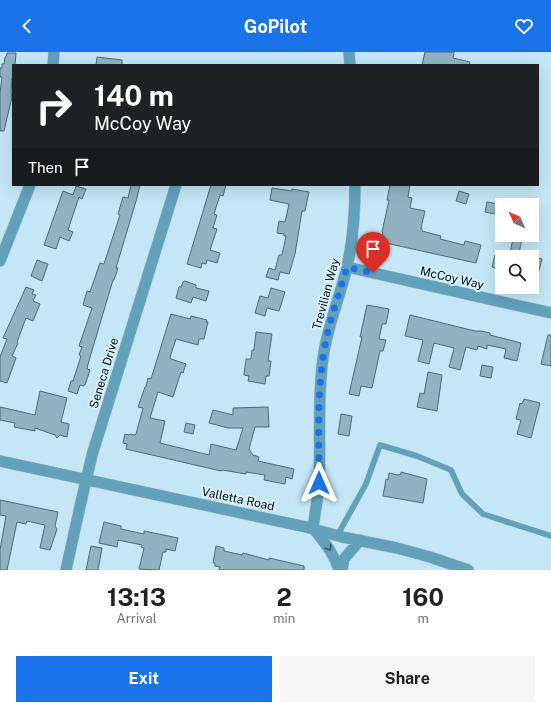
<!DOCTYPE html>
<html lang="en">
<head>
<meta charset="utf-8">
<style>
  body { margin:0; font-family:"Public Sans",sans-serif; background:#f6f6f6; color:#202124; height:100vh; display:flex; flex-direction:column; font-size:15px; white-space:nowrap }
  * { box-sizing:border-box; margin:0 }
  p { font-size:13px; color:#757577 }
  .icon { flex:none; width:22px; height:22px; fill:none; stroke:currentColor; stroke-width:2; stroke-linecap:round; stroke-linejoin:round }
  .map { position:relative; height:518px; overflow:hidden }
  .side { display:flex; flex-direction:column; background:#fff; flex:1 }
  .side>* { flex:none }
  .banner { position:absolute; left:12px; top:12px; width:527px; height:122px; border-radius:0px; box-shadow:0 4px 16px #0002; background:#202124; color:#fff; overflow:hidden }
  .needle { width:26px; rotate:315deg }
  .buttons { position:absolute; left:495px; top:146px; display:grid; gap:8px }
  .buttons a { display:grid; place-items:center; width:44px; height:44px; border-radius:0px; background:#fff; box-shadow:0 4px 16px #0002; font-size:20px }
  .pin { position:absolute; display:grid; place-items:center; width:34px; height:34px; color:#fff; margin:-41px -17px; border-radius:50% 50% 50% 0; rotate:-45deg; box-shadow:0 0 4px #0007 }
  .pin .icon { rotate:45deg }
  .me { position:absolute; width:44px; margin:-22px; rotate:0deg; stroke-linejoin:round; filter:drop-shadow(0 0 3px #0008) }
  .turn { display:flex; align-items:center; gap:14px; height:84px; padding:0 16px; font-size:18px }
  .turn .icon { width:52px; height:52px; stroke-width:2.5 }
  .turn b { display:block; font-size:28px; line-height:34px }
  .then { display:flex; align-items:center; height:38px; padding:0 16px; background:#0003; gap:8px; font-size:15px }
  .eta { display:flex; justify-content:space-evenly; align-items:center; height:68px; text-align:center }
  .eta b { font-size:24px; font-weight:700; line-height:28px }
  .button { display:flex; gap:8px; margin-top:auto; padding:8px 16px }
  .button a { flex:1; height:46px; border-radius:0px; background:#1a73e8; color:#fff; font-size:16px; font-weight:700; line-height:46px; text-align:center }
  .button a+a { background:#f6f6f6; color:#202124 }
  header { display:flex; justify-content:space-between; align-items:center; height:52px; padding:0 16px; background:#1a73e8; color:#fff; font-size:18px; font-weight:700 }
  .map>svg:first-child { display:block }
</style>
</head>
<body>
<header><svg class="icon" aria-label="back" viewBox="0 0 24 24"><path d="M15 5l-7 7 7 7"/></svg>GoPilot<svg class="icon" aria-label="heart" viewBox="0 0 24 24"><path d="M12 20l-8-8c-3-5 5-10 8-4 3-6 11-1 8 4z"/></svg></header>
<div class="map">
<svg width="551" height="518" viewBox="0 0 551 518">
  <rect width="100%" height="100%" fill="#c4e6f6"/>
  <path fill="#91b3c1" stroke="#4b6a77" d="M 425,0 L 454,0 L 453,6 L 470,10 L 469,13 L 422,13 Z
    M 7,1 L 16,1 L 15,13 L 13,13 L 13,26 L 12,26 L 11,41 L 12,41 L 11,45 L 12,45 L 4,79 L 0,79 L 0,41 L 2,25 L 0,25 L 0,16 L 2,16 L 2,12 L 4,12 L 5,5 L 6,5 Z
    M 97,5 L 122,8 L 122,13 L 96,13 Z
    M 131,133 L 140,133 L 136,149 L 116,216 L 118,216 L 114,228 L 113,228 L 88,312 L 87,317 L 90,318 L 85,333 L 84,333 L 84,334 L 80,333 L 77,342 L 68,339 L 71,329 L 73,329 L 81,304 L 79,303 L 82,295 L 79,294 L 92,256 L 83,253 L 87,239 L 90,240 L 100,211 L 104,212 L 120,163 L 118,162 L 123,145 L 128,146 Z
    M 211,133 L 226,133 L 223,144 L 220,143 L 214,162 L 217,163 L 213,176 L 217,177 L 210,198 L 220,201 L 217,211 L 207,208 L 206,212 L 202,211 L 201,216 L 187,212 Z
    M 390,133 L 410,133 L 408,145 L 412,146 L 410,156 L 425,159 L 421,176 L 422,177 L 422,179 L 441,184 L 440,187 L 464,193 L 465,189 L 481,193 L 476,211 L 381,190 L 383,181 L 382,180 L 389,148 L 387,148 Z
    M 76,134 L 86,137 L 82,147 L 79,145 L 68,178 L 73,180 L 69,189 L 60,185 L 56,197 L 44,193 L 63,139 L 73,143 Z
    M 272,136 L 292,139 L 292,137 L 309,140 L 305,159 L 302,159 L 295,202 L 289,222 L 280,220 L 278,228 L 266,225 L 269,216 L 275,218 L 279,203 L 282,203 L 286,184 L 284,184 L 284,182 L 277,181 L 279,169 L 285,170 L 289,152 L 270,148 Z
    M 459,139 L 469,142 L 466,152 L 456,149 Z
    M 487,150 L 498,152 L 495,162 L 485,160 Z
    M 514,183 L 523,183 L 518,205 L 509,205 Z
    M 495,203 L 502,204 L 502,218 L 492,215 Z
    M 532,205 L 542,207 L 535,233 L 532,233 Z
    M 37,208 L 48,212 L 42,229 L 31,224 Z
    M 185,229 L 196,233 L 196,236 L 209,239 L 206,249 L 193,245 L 191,251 L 176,246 L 179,235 L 181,235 L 183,230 Z
    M 26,235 L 34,238 L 32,242 L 36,243 L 33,249 L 40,252 L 33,269 L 26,266 L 17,290 L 18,291 L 12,304 L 16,306 L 7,331 L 0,329 L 0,305 L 7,287 L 3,286 Z
    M 271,236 L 285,240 L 279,259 L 267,256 L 265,264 L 255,261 L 260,244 L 268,246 Z
    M 367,253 L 389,257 L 386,272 L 382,272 L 379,287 L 386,288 L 383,299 L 380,299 L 372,336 L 361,334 L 359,344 L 349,342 L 362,285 L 360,285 Z
    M 171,262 L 190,267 L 191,264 L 207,268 L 206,270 L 208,270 L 204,287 L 199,287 L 198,293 L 176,287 L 170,305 L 171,307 L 186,312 L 183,321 L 181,320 L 173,345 L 158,340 L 150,366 L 165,369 L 160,391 L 209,403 L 211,392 L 236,398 L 243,376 L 228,376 L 209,371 L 213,358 L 233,363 L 233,356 L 268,355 L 269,375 L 255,375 L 249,397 L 253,403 L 259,405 L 258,409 L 294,417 L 292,427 L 286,425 L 285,432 L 264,428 L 265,423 L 246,420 L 246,422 L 222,418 L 221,419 L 126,397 L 127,392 L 123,391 L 125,382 L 129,383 L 130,382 L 135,383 L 136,382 L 143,356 L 138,355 L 145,335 L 146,335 L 148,326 L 151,327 Z
    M 410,263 L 475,279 L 481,279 L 490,281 L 490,283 L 521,291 L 517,309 L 504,306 L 506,297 L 487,293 L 487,297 L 478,294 L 477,298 L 466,295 L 460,318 L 449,315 L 454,296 L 434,291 L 429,312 L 418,309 L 423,288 L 405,284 Z
    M 256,280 L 272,282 L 268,309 L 271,309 L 269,324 L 266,324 L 265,332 L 248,329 L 249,324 L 244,323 L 246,307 L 251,307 L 252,298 L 254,298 Z
    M 548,283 L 551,283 L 551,314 L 541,312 Z
    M 482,313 L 493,315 L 491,326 L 480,324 Z
    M 428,320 L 442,323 L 437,359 L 417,355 L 420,341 L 424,342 Z
    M 40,339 L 67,346 L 61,370 L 69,372 L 67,385 L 60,383 L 57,386 L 55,383 L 35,376 L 35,379 L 14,375 L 15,371 L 0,368 L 0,355 L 35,363 Z
    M 524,347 L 540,351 L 531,386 L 517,382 L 521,368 L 516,367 L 520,351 L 522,352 Z
    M 341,362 L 352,364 L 349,384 L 338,382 Z
    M 186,371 L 195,373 L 193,382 L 184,380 Z
    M 401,420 L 427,427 L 423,451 L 383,444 L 386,427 L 388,428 L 389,421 L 398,423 L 401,422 Z
    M 0,448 L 58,460 L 55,474 L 57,477 L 50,498 L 40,496 L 45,473 L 27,469 L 26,472 L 17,470 L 7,518 L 0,518 L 0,498 L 6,464 L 0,463 Z
    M 104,470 L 121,474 L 121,477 L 144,482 L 144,479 L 178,486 L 175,499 L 166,497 L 166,500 L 163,500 L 159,518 L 139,517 L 144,496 L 141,495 L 142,493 L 118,488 L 117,495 L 99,491 Z
    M 91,494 L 102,496 L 98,518 L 86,518 Z
    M 216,494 L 224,496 L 224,499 L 242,503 L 243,501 L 269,508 L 269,506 L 304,514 L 304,518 L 219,518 L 220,515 L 215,514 L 215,511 L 213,511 Z"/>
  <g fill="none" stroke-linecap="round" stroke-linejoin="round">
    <defs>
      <path id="lane" d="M 337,484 L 366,432 L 380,393 L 417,404 L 451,418 L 462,442 L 483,462 L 551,484"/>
      <path id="street" d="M 349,0 L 350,13
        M 53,13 L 54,0
        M 0,209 L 30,133
        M 347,215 L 551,261
        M 0,409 L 306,475 L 342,485 L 397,496 L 430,505 L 468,518
        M 66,518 L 81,450 L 92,403 L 176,133
        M 339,518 C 334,501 324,490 313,476 C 315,461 318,446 319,431 C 321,389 317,348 323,306 C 327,275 340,245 347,215 C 353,188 355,160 355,133
        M 342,518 L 344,507 L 360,488"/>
    </defs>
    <use href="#lane" stroke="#a5c3d2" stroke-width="6"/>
    <use href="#street" stroke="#a5c3d2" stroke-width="12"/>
    <use href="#lane" stroke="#63a1bb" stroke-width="5.5"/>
    <use href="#street" stroke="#63a1bb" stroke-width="11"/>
  </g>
  <defs><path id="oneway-chevron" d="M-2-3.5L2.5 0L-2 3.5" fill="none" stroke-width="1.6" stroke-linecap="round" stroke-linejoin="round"/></defs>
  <use stroke="#335867" href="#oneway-chevron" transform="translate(329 496) rotate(56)"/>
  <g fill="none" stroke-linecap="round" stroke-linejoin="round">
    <path stroke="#1a73e8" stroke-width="7" stroke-dasharray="0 12.6" d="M 319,431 C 319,389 317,347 323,306 C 327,275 338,245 347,215 L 373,221"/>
  </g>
  <g text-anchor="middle" stroke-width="4" stroke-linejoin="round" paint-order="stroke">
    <g font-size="12" fill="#030e13" stroke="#d7f2ff">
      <text transform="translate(452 226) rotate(13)" y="4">McCoy Way</text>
      <text transform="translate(326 242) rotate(-75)" y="4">Trevilian Way</text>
      <text transform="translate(104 321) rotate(-73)" y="4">Seneca Drive</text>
      <text transform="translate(238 447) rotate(12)" y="4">Valletta Road</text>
    </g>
  </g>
</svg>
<div class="buttons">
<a><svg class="needle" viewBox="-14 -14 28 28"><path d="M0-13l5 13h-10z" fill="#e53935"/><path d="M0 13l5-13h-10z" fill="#757577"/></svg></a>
<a><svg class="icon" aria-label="search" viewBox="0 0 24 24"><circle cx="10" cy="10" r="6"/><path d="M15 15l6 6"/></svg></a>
</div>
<div class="pin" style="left:373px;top:221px;background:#d93025"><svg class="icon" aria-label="arrive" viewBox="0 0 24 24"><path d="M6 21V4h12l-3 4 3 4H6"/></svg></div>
<svg class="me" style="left:319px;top:431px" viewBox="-20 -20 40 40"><path d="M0-17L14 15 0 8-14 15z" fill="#1a73e8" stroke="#fff" stroke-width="4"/></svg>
<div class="banner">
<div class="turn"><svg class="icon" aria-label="right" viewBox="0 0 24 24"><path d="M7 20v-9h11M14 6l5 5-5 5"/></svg><div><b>140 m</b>McCoy Way</div></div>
<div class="then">Then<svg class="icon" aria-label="arrive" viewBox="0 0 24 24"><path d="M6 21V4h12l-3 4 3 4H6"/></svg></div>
</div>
</div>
<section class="side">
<div class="eta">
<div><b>13:13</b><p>Arrival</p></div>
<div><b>2</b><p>min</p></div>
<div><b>160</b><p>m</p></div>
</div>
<div class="button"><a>Exit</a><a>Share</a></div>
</section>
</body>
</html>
